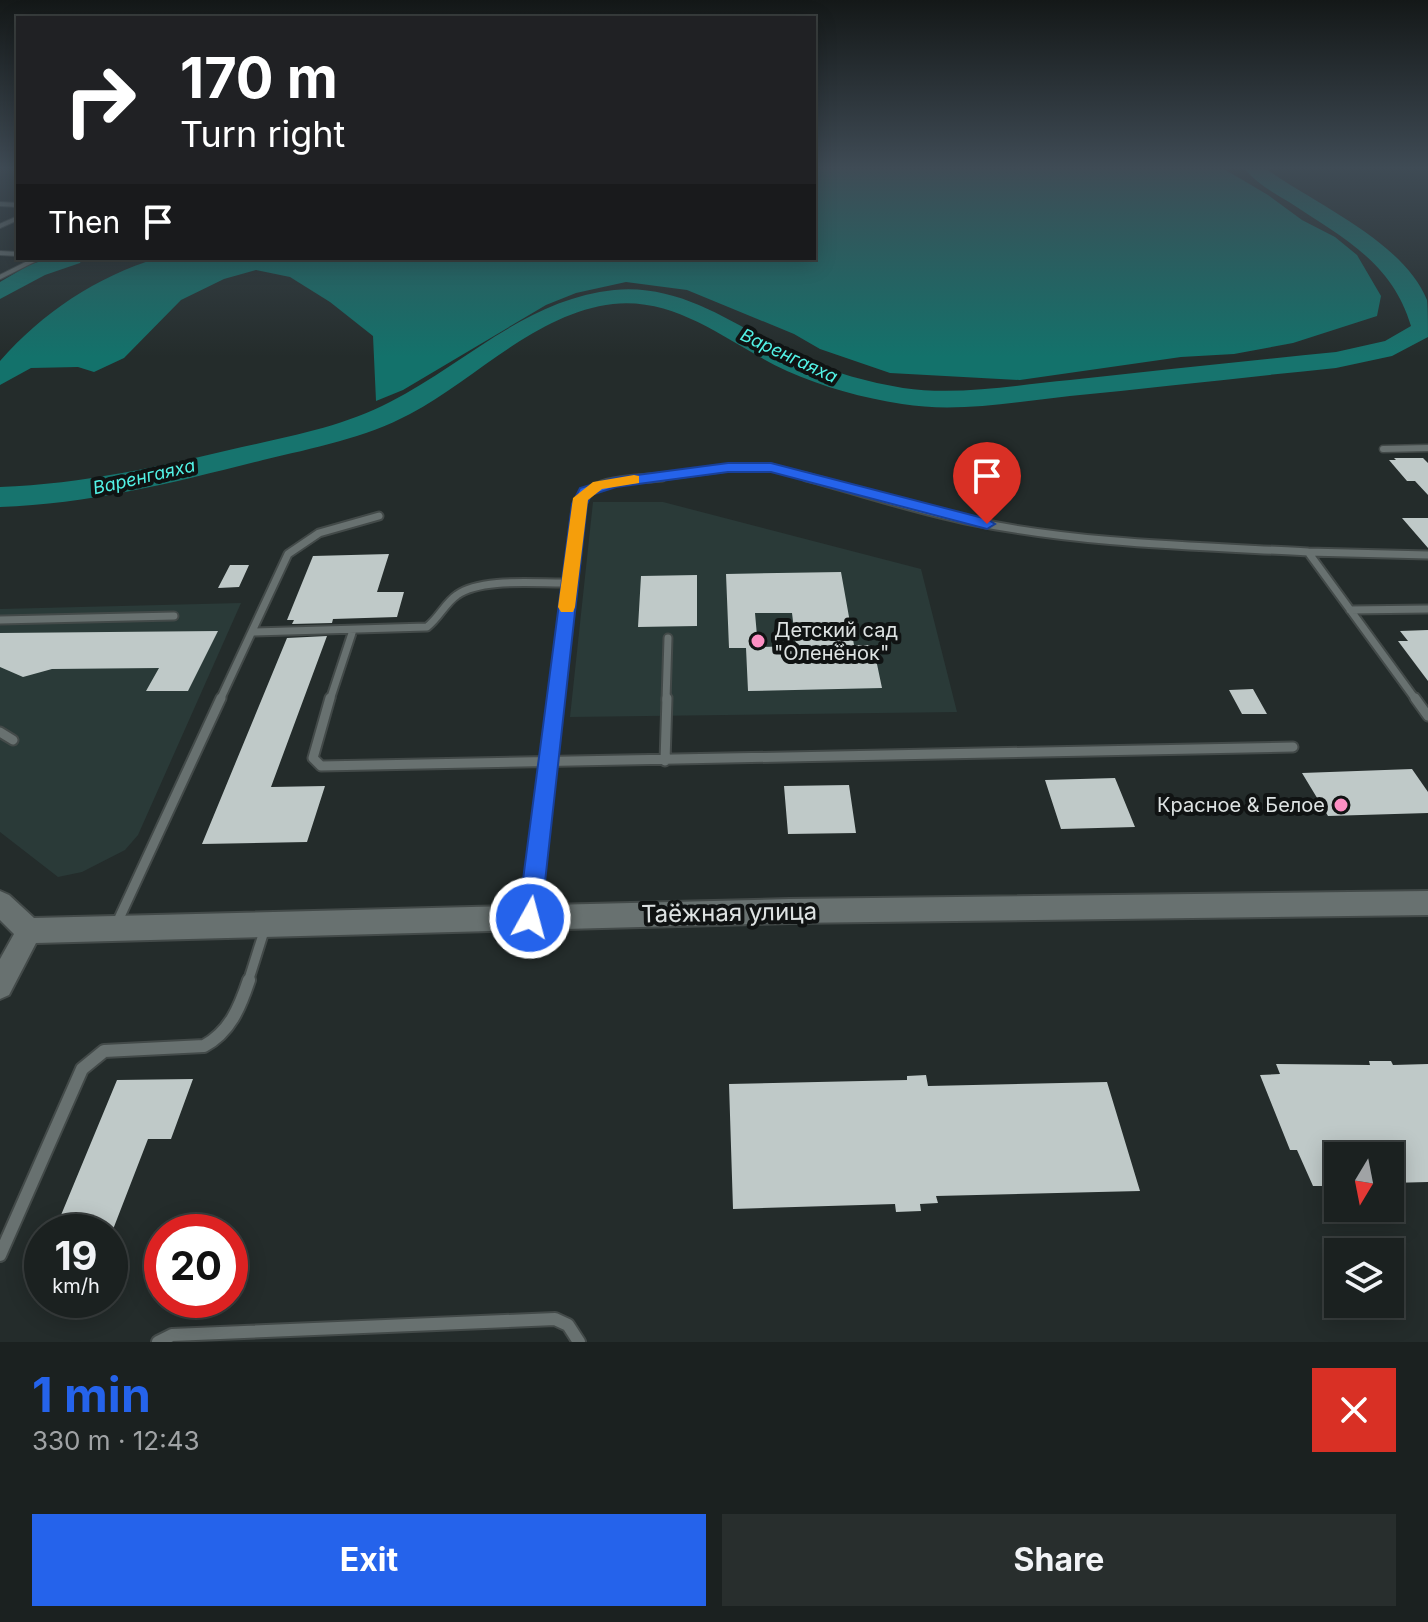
<!DOCTYPE html>
<html lang="en">
<head>
<meta charset="utf-8">
<style>
  body { margin:0; font-family:Inter,sans-serif; background:#282e2d; color:#f1f3f6; height:100vh; display:flex; flex-direction:column; font-size:30px; white-space:nowrap }
  * { box-sizing:border-box; margin:0 }
  p { font-size:26px; color:#a0a3a5 }
  .icon { flex:none; width:44px; height:44px; fill:none; stroke:currentColor; stroke-width:2; stroke-linecap:round; stroke-linejoin:round }
  .map { position:relative; height:1342px; overflow:hidden }
  .details { display:flex; flex-direction:column; background:#1b2120; flex:1 }
  .details>* { flex:none }
  .guide { position:absolute; left:16px; top:16px; width:800px; height:244px; border-radius:0px; box-shadow:0 4px 20px #0003,0 0 0 2px #393e3e; background:#202124; color:#fff; overflow:hidden }
  .needle { width:52px; rotate:190deg }
  .tools { position:absolute; left:1324px; top:1142px; display:grid; gap:16px }
  .tools a { display:grid; place-items:center; width:80px; height:80px; border-radius:0px; background:#1b2120; box-shadow:0 4px 20px #0003,0 0 0 2px #393e3e; font-size:40px }
  .speed { position:absolute; left:24px; top:1214px; display:flex; gap:16px; font-size:40px; font-weight:700; text-align:center }
  .speed>* { display:grid; place-content:center; width:104px; height:104px; border-radius:50%; background:#1b2120; box-shadow:0 4px 20px #0003,0 0 0 2px #393e3e; line-height:1 }
  .speed small { font-size:20px; font-weight:400 }
  .speed .limit { border:12px solid #d22; background:#fff; color:#111 }
  .pin { position:absolute; display:grid; place-items:center; width:68px; height:68px; color:#fff; margin:-82px -34px; border-radius:50% 50% 50% 0; rotate:-45deg; box-shadow:0 0 8px #0007 }
  .pin .icon { rotate:45deg }
  .me { position:absolute; width:88px; margin:-44px; rotate:7deg; stroke-linejoin:round; filter:drop-shadow(0 0 6px #0008) }
  .turn { display:flex; align-items:center; gap:28px; height:168px; padding:0 32px; font-size:36px }
  .turn .icon { width:104px; height:104px; stroke-width:2.5 }
  .turn b { display:block; font-size:56px; line-height:68px }
  .then { display:flex; align-items:center; height:76px; padding:0 32px; background:#0003; gap:16px; font-size:30px }
  .round { display:grid; place-items:center; flex:none; width:84px; height:84px; border-radius:0px; background:#282e2d }
  .headline { display:flex; align-items:center; justify-content:space-between; height:136px; padding:0 32px }
  h1 { font-size:48px; font-weight:700; line-height:60px; color:#2563eb }
  .action { display:flex; gap:16px; margin-top:auto; padding:16px 32px }
  .action a { flex:1; height:92px; border-radius:0px; background:#2563eb; color:#fff; font-size:32px; font-weight:700; line-height:92px; text-align:center }
  .action a+a { background:#282e2d; color:#f1f3f6 }
  .map>svg:first-child { display:block }
</style>
</head>
<body>
<div class="map">
<svg width="1428" height="1342" viewBox="0 0 1428 1342">
  <rect width="100%" height="100%" fill="#242c2b"/>
  <path fill="#2a3a38" d="M 593,502 L 663,502 L 921,569 L 957,712 L 570,717 Z
    M 241,603 L 138,835 L 125,850 L 82,872 L 58,877 L 0,832 L 0,609 Z"/>
  <path fill="#13726b" d="M 814,169 L 1224,169 L 1268,195 L 1302,220 L 1335,237 L 1357,255 L 1381,296 L 1377,316 L 1293,343 L 1234,354 L 1181,357 L 1020,380 L 890,373 L 820,349 L 794,334 L 687,290 L 626,282 L 576,293 L 546,305 L 403,390 L 376,401 L 373,336 L 330,302 L 290,277 L 256,270 L 224,279 L 181,300 L 124,358 L 94,372 L 78,367 L 31,368 L 0,385 L 0,361 C 43,312 96,277 158,258 L 814,258 Z"/>
  <g fill="none" stroke-linecap="round" stroke-linejoin="round">
    <path fill="#17746e" fill-rule="evenodd" d="M 1245,169 L 1266,169 C 1315,204 1404,242 1427,300 C 1428,310 1428,327 1428,337 L 1392,356 L 1336,368 C 1247,377 1159,387 1070,396 C 1014,402 957,413 902,404 C 863,398 823,387 787,371 C 730,345 680,297 613,304 C 536,313 476,379 410,414 C 365,438 313,448 263,460 C 176,482 90,504 0,507 L 0,487 C 83,484 162,466 242,447 C 292,436 344,426 390,402 C 464,364 527,299 614,290 C 686,283 740,330 802,358 C 834,373 868,382 903,388 C 958,396 1015,385 1070,380 C 1159,370 1247,361 1336,352 L 1385,341 L 1411,326 C 1392,262 1342,237 1289,202 C 1274,193 1256,183 1245,169 Z
      M 50,258 L 83,258 L 80,263 L 45,275 L 0,299 L 0,282 L 29,265 Z"/>
  </g>
  <path fill="#bfc9c8" fill-rule="evenodd" d="M 1394,458 L 1423,458 L 1428,463 L 1428,495 L 1415,481 L 1407,481 L 1389,460 L 1396,460 Z
    M 1402,518 L 1428,518 L 1428,548 Z
    M 389,554 L 377,592 L 404,592 L 397,617 L 333,619 L 332,623 L 292,624 L 294,620 L 287,620 L 313,556 Z
    M 230,565 L 249,565 L 239,587 L 218,588 Z
    M 841,572 L 854,645 L 873,645 L 882,688 L 748,691 L 746,648 L 729,648 L 726,574 ZM 755,613 L 792,613 L 796,646 L 758,647 Z
    M 697,575 L 697,626 L 638,627 L 641,576 Z
    M 1428,630 L 1428,681 L 1398,641 L 1408,641 L 1400,631 Z
    M 218,631 L 188,691 L 146,691 L 159,668 L 52,669 L 23,677 L 0,667 L 0,633 Z
    M 327,636 L 271,787 L 325,786 L 307,842 L 202,844 L 287,638 Z
    M 1253,689 L 1267,714 L 1242,714 L 1229,690 Z
    M 1412,769 L 1428,792 L 1428,813 L 1328,816 L 1302,773 Z
    M 1115,778 L 1135,827 L 1061,829 L 1045,780 Z
    M 849,785 L 856,833 L 788,834 L 784,786 Z
    M 1369,1061 L 1391,1061 L 1393,1065 L 1428,1064 L 1428,1182 L 1390,1183 L 1390,1156 L 1338,1156 L 1338,1186 L 1313,1186 L 1297,1150 L 1290,1150 L 1260,1075 L 1280,1074 L 1276,1064 L 1370,1065 Z
    M 926,1075 L 928,1086 L 1107,1082 L 1140,1191 L 936,1196 L 938,1203 L 920,1204 L 921,1211 L 896,1212 L 895,1204 L 733,1209 L 729,1084 L 907,1080 L 907,1076 Z
    M 193,1079 L 171,1139 L 148,1139 L 112,1232 L 54,1232 L 117,1080 Z"/>
  <g fill="none" stroke-linecap="round" stroke-linejoin="round">
    <defs>
      <path id="service-far4" d="M 0,204 L 18,205
        M 0,226 L 18,218
        M 0,253 L 18,254
        M 0,277 L 38,258"/>
      <path id="service-far3" d="M 1383,449 L 1428,448
        M 646,479 L 728,468 L 771,467 L 814,479"/>
      <path id="service-far2" d="M 806,477 C 859,491 913,509 966,520 C 1079,544 1194,546 1308,552 L 1416,700
        M 1308,552 L 1428,555
        M 1350,610 L 1428,609
        M 0,620 L 174,616
        M 253,632 L 427,627 C 439,618 445,603 457,595 C 482,577 540,584 570,583
        M 220,700 L 288,554 L 319,533 L 379,516
        M 330,700 L 353,630
        M 556,700 L 579,504 C 593,477 634,480 662,477
        M 666,700 L 668,638"/>
      <path id="service-far1" d="M 330,698 L 313,758 L 321,766 L 1293,747
        M 1415,698 L 1428,716
        M 0,732 L 13,740
        M 665,761 L 667,698
        M 530,913 L 556,698
        M 116,925 L 221,698
        M 248,982 L 265,928"/>
      <path id="service" d="M 0,1255 L 82,1069 L 104,1051 L 204,1046 C 230,1032 240,1007 249,980
        M 158,1342 L 172,1335 L 555,1319 L 568,1325 L 579,1342"/>
      <path id="tertiary" d="M 0,891 L 9,895 L 34,918 L 789,899 L 1428,891 L 1428,915 L 789,923 L 36,943 L 9,995 L 0,999 L 0,959 L 14,934 L 0,920 Z"/>
    </defs>
    <use href="#service-far4" stroke="#434a49" stroke-width="6"/>
    <use href="#service-far3" stroke="#434a49" stroke-width="9"/>
    <use href="#service-far2" stroke="#434a49" stroke-width="11"/>
    <use href="#service-far1" stroke="#434a49" stroke-width="13"/>
    <use href="#service" stroke="#434a49" stroke-width="16"/>
    <use href="#tertiary" stroke="#434a49" stroke-width="4"/>
    <use href="#service-far4" stroke="#687170" stroke-width="4"/>
    <use href="#service-far3" stroke="#687170" stroke-width="6"/>
    <use href="#service-far2" stroke="#687170" stroke-width="7"/>
    <use href="#service-far1" stroke="#687170" stroke-width="9"/>
    <use href="#service" stroke="#687170" stroke-width="12"/>
    <use href="#tertiary" fill="#687170" fill-rule="evenodd"/>
  </g>
  <linearGradient id="sky" x2="0" y2="1"><stop stop-color="#141818"/><stop offset="0.47" stop-color="#3f4b55"/><stop offset="1" stop-color="#3f4b55" stop-opacity="0"/></linearGradient>
  <rect width="1428" height="357" fill="url(#sky)"/>
  <path fill="#2563eb" stroke="#184099" stroke-width="2" d="M 728,463 L 771,463 L 987,519 L 995,524 L 987,529 L 771,472 L 728,472 L 616,487 L 591,495 L 587,504 L 541,918 L 538,926 L 530,929 L 522,926 L 518,918 L 572,504 L 580,488 L 614,478 Z"/>
  <path fill="#f59e0b" d="M 634,475 L 639,476 L 639,483 L 602,489 L 588,500 L 575,607 L 573,612 L 561,612 L 558,607 L 573,498 L 593,482 Z"/>
  <g fill="#fc8fc3" stroke="#101313" stroke-width="3">
    <circle cx="758" cy="641" r="8"/>
    <circle cx="1341" cy="805" r="8"/>
  </g>
  <g text-anchor="middle" stroke-width="8" stroke-linejoin="round" paint-order="stroke">
    <g font-size="18" font-style="italic" fill="#52f2e6" stroke="#101313">
      <text transform="translate(789 356) rotate(25)" y="6">Варенгаяха</text>
      <text transform="translate(144 477) rotate(-13)" y="6">Варенгаяха</text>
    </g>
    <g font-size="20" fill="#dde2e2" stroke="#101313" text-anchor="start">
      <text x="774" y="637">Детский сад<tspan x="774" dy="23">"Оленёнок"</tspan></text>
      <text x="1325" y="812" text-anchor="end">Красное &amp; Белое</text>
    </g>
    <g font-size="24" fill="#dde2e2" stroke="#101313">
      <text transform="translate(729 913) rotate(-1)" y="8">Таёжная улица</text>
    </g>
  </g>
</svg>
<div class="tools">
<a><svg class="needle" viewBox="-14 -14 28 28"><path d="M0-13l5 13h-10z" fill="#e53935"/><path d="M0 13l5-13h-10z" fill="#a0a3a5"/></svg></a>
<a><svg class="icon" aria-label="layers" viewBox="0 0 24 24"><path d="M12 4l9 5-9 5-9-5zM3 14l9 5 9-5"/></svg></a>
</div>
<div class="speed"><div>19<small>km/h</small></div><div class="limit">20</div></div>
<div class="pin" style="left:987px;top:524px;background:#d93025"><svg class="icon" aria-label="arrive" viewBox="0 0 24 24"><path d="M6 21V4h12l-3 4 3 4H6"/></svg></div>
<svg class="me" style="left:530px;top:918px" viewBox="-20 -20 40 40"><circle r="17" fill="#2563eb" stroke="#fff" stroke-width="3"/><path d="M0-11L8 9 0 5-8 9z" fill="#fff"/></svg>
<div class="guide">
<div class="turn"><svg class="icon" aria-label="right" viewBox="0 0 24 24"><path d="M7 20v-9h11M14 6l5 5-5 5"/></svg><div><b>170 m</b>Turn right</div></div>
<div class="then">Then<svg class="icon" aria-label="arrive" viewBox="0 0 24 24"><path d="M6 21V4h12l-3 4 3 4H6"/></svg></div>
</div>
</div>
<section class="details">
<div class="headline"><div><h1>1 min</h1><p>330 m · 12:43</p></div><a class="round" style="background:#d93025;color:#fff"><svg class="icon" aria-label="close" viewBox="0 0 24 24"><path d="M6 6l12 12M18 6L6 18"/></svg></a></div>
<div class="action"><a>Exit</a><a>Share</a></div>
</section>
</body>
</html>
